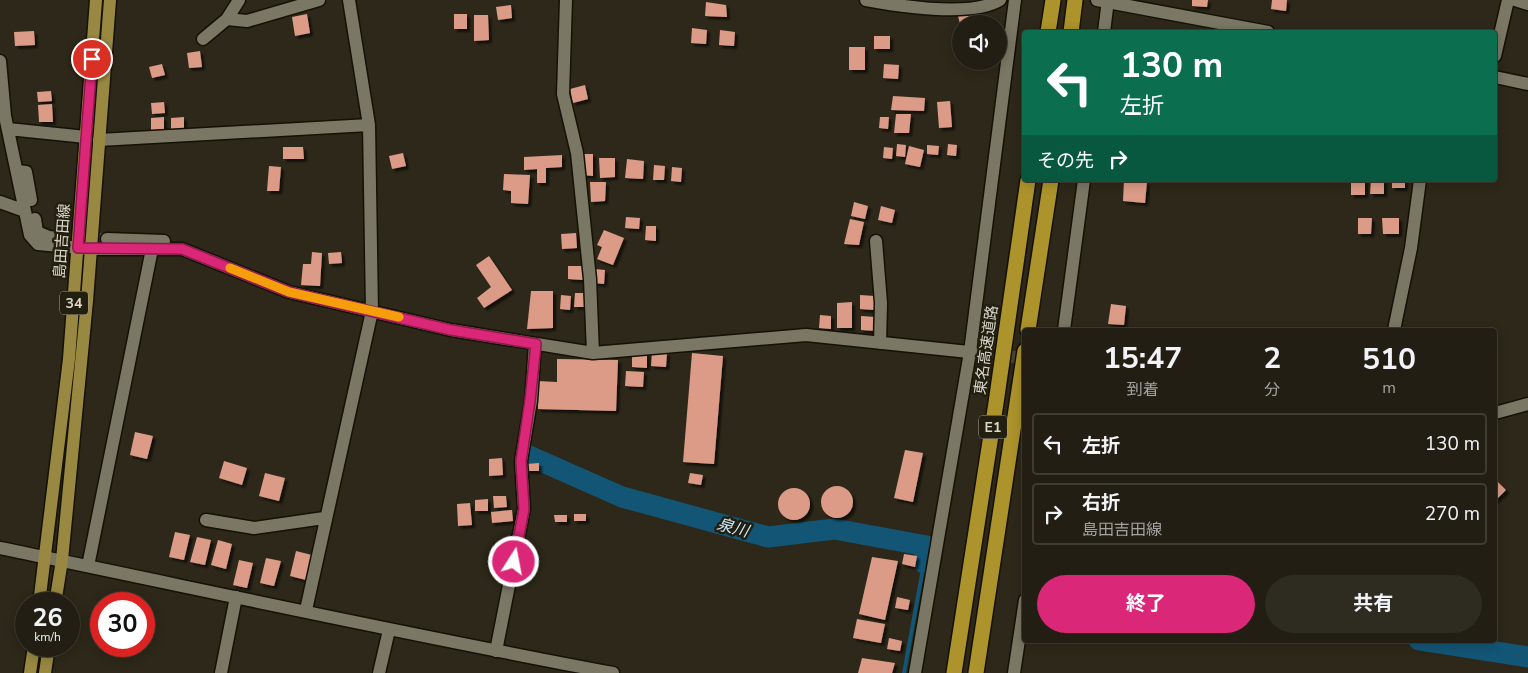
<!DOCTYPE html>
<html lang="ja">
<head>
<meta charset="utf-8">
<style>
  body { margin:0; font-family:"Nunito Sans","Noto Sans JP",sans-serif; background:#2e2b21; color:#f1f3f6; height:100vh; display:flex; flex-direction:column; font-size:19px; white-space:nowrap }
  * { box-sizing:border-box; margin:0 }
  p { font-size:16px; color:#a2a2a0 }
  .icon { flex:none; width:28px; height:28px; fill:none; stroke:currentColor; stroke-width:2; stroke-linecap:round; stroke-linejoin:round }
  .map { position:relative; flex:1; overflow:hidden }
  .sheet { position:absolute; left:1022px; top:328px; width:475px; height:315px; display:flex; flex-direction:column; background:#221e13; border-radius:5px; box-shadow:0 2px 12px #0003,0 0 0 1px #3f3c33 }
  .sheet>* { flex:none }
  .banner { position:absolute; left:1022px; top:30px; width:475px; height:152px; border-radius:5px; box-shadow:0 2px 12px #0003,0 0 0 1px #3f3c33; background:#0b6e4f; color:#fff; overflow:hidden }
  .tools { position:absolute; left:952px; top:15px; display:grid; gap:10px }
  .tools a { display:grid; place-items:center; width:55px; height:55px; border-radius:50%; background:#221e13; box-shadow:0 2px 12px #0003,0 0 0 1px #3f3c33; font-size:25px }
  .speed { position:absolute; left:15px; top:592px; display:flex; gap:10px; font-size:25px; font-weight:700; text-align:center }
  .speed>* { display:grid; place-content:center; width:65px; height:65px; border-radius:50%; background:#221e13; box-shadow:0 2px 12px #0003,0 0 0 1px #3f3c33; line-height:1 }
  .speed small { font-size:12px; font-weight:400 }
  .speed .limit { border:8px solid #d22; background:#fff; color:#111 }
  .pin { position:absolute; display:grid; place-items:center; width:42px; height:42px; color:#fff; margin:-21px; border:2px solid #fff; border-radius:50%; box-shadow:0 1px 5px #0007 }
  .me { position:absolute; width:55px; margin:-28px; rotate:11deg; stroke-linejoin:round; filter:drop-shadow(0 0 4px #0008) }
  .turn { display:flex; align-items:center; gap:18px; height:105px; padding:0 15px; font-size:22px }
  .turn .icon { width:65px; height:65px; stroke-width:2.5 }
  .turn b { display:block; font-size:35px; line-height:42px }
  .then { display:flex; align-items:center; height:48px; padding:0 15px; background:#0003; gap:10px; font-size:19px }
  .eta { display:flex; justify-content:space-evenly; align-items:center; height:85px; text-align:center }
  .eta b { font-size:30px; font-weight:700; line-height:35px }
  .primary-button { display:flex; gap:10px; margin-top:auto; padding:10px 15px }
  .primary-button a { flex:1; height:58px; border-radius:30px; background:#db2777; color:#fff; font-size:20px; font-weight:700; line-height:58px; text-align:center }
  .primary-button a+a { background:#2e2b21; color:#f1f3f6 }
  ul { padding:0; list-style:none }
  li { display:flex; align-items:center; gap:15px; height:62px; margin:0 10px 8px; padding:0 5px; border:2px solid #3f3c33; border-radius:5px }
  li div { flex:1 }
  li b { display:block; font-size:19px }
  li em { font-style:normal }
  .map>svg:first-child { display:block }
</style>
</head>
<body>
<div class="map">
<svg width="1528" height="673" viewBox="0 0 1528 673">
  <defs>
    <filter id="shadow"><feDropShadow dx="3" dy="3" stdDeviation="1" flood-color="#0009"/></filter>
  </defs>
  <rect width="100%" height="100%" fill="#2d2819"/>
  <g fill="none" stroke-linecap="round" stroke-linejoin="round">
    <path stroke="#125575" stroke-width="4" d="M 904,673 L 924,563"/>
    <path stroke="#125575" stroke-width="21" d="M 527,455 L 622,497 L 768,537 L 834,529 L 927,546 L 924,563 L 929,564
      M 1419,640 L 1528,657"/>
  </g>
  <path fill="#db9b86" filter="url(#shadow)" d="M 1192,0 L 1208,0 L 1207,7 L 1192,6 Z
    M 1272,0 L 1287,0 L 1286,11 L 1271,9 Z
    M 706,2 L 726,5 L 727,17 L 705,16 Z
    M 511,5 L 512,18 L 498,20 L 496,7 Z
    M 973,13 L 976,24 L 960,24 L 958,16 Z
    M 307,14 L 310,33 L 295,36 L 292,17 Z
    M 454,14 L 467,14 L 467,29 L 454,29 Z
    M 474,15 L 488,15 L 489,40 L 474,41 Z
    M 692,28 L 707,30 L 706,44 L 691,43 Z
    M 720,30 L 735,32 L 734,46 L 719,45 Z
    M 34,31 L 35,45 L 15,46 L 14,32 Z
    M 874,36 L 890,36 L 890,49 L 874,49 Z
    M 849,47 L 865,47 L 865,70 L 849,70 Z
    M 200,51 L 202,67 L 189,68 L 187,53 Z
    M 162,64 L 165,75 L 152,78 L 149,67 Z
    M 884,64 L 899,65 L 898,79 L 883,78 Z
    M 585,85 L 588,99 L 573,103 L 570,89 Z
    M 51,91 L 52,101 L 38,102 L 37,92 Z
    M 893,96 L 925,98 L 924,111 L 891,110 Z
    M 950,101 L 952,127 L 939,128 L 937,102 Z
    M 164,102 L 165,113 L 152,114 L 151,103 Z
    M 52,104 L 53,122 L 39,122 L 38,105 Z
    M 896,114 L 911,114 L 909,133 L 894,133 Z
    M 164,117 L 164,129 L 151,130 L 151,118 Z
    M 184,117 L 184,128 L 171,129 L 171,118 Z
    M 880,117 L 889,117 L 888,129 L 879,128 Z
    M 897,144 L 906,145 L 905,157 L 896,156 Z
    M 948,144 L 957,145 L 956,156 L 947,155 Z
    M 927,145 L 939,146 L 938,155 L 927,154 Z
    M 909,146 L 924,150 L 920,167 L 905,164 Z
    M 283,147 L 303,147 L 304,159 L 283,159 Z
    M 884,147 L 893,148 L 892,159 L 883,158 Z
    M 403,153 L 406,166 L 392,169 L 389,156 Z
    M 583,154 L 593,154 L 593,176 L 582,175 Z
    M 562,155 L 562,167 L 546,168 L 546,183 L 537,183 L 537,169 L 524,170 L 524,157 Z
    M 599,158 L 615,158 L 615,177 L 600,178 Z
    M 627,159 L 644,161 L 643,179 L 625,178 Z
    M 654,165 L 665,166 L 664,180 L 653,180 Z
    M 269,166 L 281,167 L 279,191 L 267,191 Z
    M 672,167 L 682,168 L 681,182 L 671,181 Z
    M 504,174 L 530,175 L 528,204 L 511,203 L 511,191 L 503,190 Z
    M 1124,180 L 1147,182 L 1145,203 L 1123,201 Z
    M 1351,180 L 1365,180 L 1365,195 L 1351,195 Z
    M 1371,180 L 1384,180 L 1384,194 L 1370,194 Z
    M 1392,180 L 1405,180 L 1405,188 L 1392,188 Z
    M 590,182 L 606,182 L 605,201 L 591,202 Z
    M 854,202 L 868,206 L 865,219 L 851,216 Z
    M 881,206 L 895,210 L 892,223 L 878,220 Z
    M 626,217 L 640,218 L 639,229 L 625,228 Z
    M 1358,218 L 1372,218 L 1371,234 L 1358,234 Z
    M 1382,218 L 1399,218 L 1399,234 L 1383,234 Z
    M 850,219 L 864,222 L 859,245 L 844,244 Z
    M 646,226 L 656,226 L 656,241 L 645,240 Z
    M 604,230 L 624,238 L 613,265 L 597,259 L 602,247 L 597,245 Z
    M 576,233 L 577,248 L 562,249 L 561,234 Z
    M 312,252 L 322,253 L 320,286 L 301,285 L 303,264 L 311,264 Z
    M 341,252 L 342,263 L 329,264 L 328,253 Z
    M 489,256 L 512,290 L 484,308 L 477,298 L 491,287 L 476,265 Z
    M 568,266 L 583,266 L 583,280 L 568,279 Z
    M 595,269 L 605,270 L 604,284 L 594,283 Z
    M 531,291 L 553,291 L 553,328 L 527,329 Z
    M 575,293 L 586,293 L 585,307 L 574,307 Z
    M 561,295 L 571,296 L 570,310 L 560,309 Z
    M 860,295 L 875,296 L 874,310 L 860,309 Z
    M 852,302 L 852,328 L 837,328 L 837,303 Z
    M 1111,304 L 1126,306 L 1124,325 L 1108,324 Z
    M 820,315 L 831,316 L 831,329 L 819,328 Z
    M 861,316 L 876,317 L 876,331 L 861,330 Z
    M 652,352 L 667,353 L 666,367 L 651,366 Z
    M 632,353 L 647,354 L 647,368 L 632,367 Z
    M 692,353 L 723,356 L 714,464 L 683,462 Z
    M 557,359 L 618,360 L 616,411 L 538,409 L 538,381 L 557,382 Z
    M 626,371 L 644,372 L 643,387 L 625,386 Z
    M 135,432 L 153,436 L 147,459 L 130,455 Z
    M 905,450 L 923,453 L 913,502 L 894,498 Z
    M 502,458 L 503,475 L 489,476 L 489,459 Z
    M 224,461 L 247,468 L 242,485 L 219,478 Z
    M 539,463 L 539,471 L 526,471 L 526,464 Z
    M 265,473 L 285,478 L 279,501 L 259,496 Z
    M 690,473 L 703,475 L 701,485 L 688,483 Z
    M 1497,481 L 1506,490 L 1495,501 L 1495,483 Z
    M821 502a16 16 0 1 1 32 0a16 16 0 1 1-32 0Z
    M778 504a16 16 0 1 1 32 0a16 16 0 1 1-32 0Z
    M 493,496 L 506,496 L 507,507 L 494,508 Z
    M 488,499 L 488,511 L 475,511 L 475,500 Z
    M 470,503 L 472,525 L 458,526 L 457,504 Z
    M 512,510 L 513,521 L 492,523 L 491,512 Z
    M 574,514 L 586,514 L 586,521 L 574,521 Z
    M 554,515 L 567,515 L 567,522 L 555,522 Z
    M 175,532 L 190,535 L 184,560 L 169,557 Z
    M 197,537 L 211,540 L 205,565 L 190,562 Z
    M 218,540 L 232,544 L 226,569 L 211,565 Z
    M 296,551 L 312,555 L 306,580 L 290,576 Z
    M 904,554 L 917,556 L 915,567 L 902,564 Z
    M 872,557 L 898,561 L 885,620 L 859,614 Z
    M 266,558 L 281,561 L 274,586 L 260,583 Z
    M 239,560 L 253,563 L 247,588 L 233,585 Z
    M 897,597 L 910,600 L 908,610 L 895,608 Z
    M 857,619 L 885,624 L 881,643 L 853,638 Z
    M 889,638 L 902,641 L 900,651 L 887,649 Z
    M 862,658 L 895,663 L 892,673 L 858,673 Z"/>
  <g fill="none" stroke-linecap="round" stroke-linejoin="round">
    <path stroke="#474334" stroke-width="12" stroke-dasharray="12 6" stroke-linecap="butt" d="M 61,238 L 107,239
      M 988,354 L 1025,358"/>
    <defs>
      <path id="street" d="M 566,0 L 563,94 L 577,153 L 590,279 L 593,353
        M 866,0 C 899,6 971,18 1000,0
        M 1097,0 L 1268,32
        M 1515,0 L 1528,4
        M 227,19 L 247,21 L 319,0
        M 1104,32 L 1108,0
        M 203,39 L 227,19 L 239,0
        M 1495,56 L 1508,0
        M 0,61 L 5,116 L 30,235 L 38,244 L 91,249 L 182,249 L 289,292 L 451,330 L 593,353 L 806,335 L 988,354
        M 1495,77 L 1528,84
        M 8,129 L 86,137
        M 99,140 L 369,125
        M 17,171 L 26,172 L 31,200
        M 0,202 L 25,211
        M 35,219 L 37,232 L 49,237 L 61,238
        M 107,239 L 164,241
        M 876,241 L 881,303 L 880,343
        M 1064,330 L 1084,180
        M 1394,330 L 1411,248 L 1420,180
        M 1495,413 L 1528,404
        M 206,520 L 254,528 L 324,518
        M 88,566 L 152,249
        M 306,610 L 372,311 L 369,125 L 349,0
        M 496,651 L 524,509 L 521,461 L 531,401 L 535,344
        M 221,673 L 236,597
        M 915,673 L 970,352 L 1015,0
        M 1014,673 L 1025,600"/>
      <path id="secondary" d="M 0,548 C 204,590 408,635 613,673
        M 379,673 L 389,630"/>
      <path id="primary" d="M 39,604 L 69,359 L 96,0
        M 55,604 L 62,560 L 87,301 L 110,0
        M 30,673 L 34,646
        M 45,673 L 49,646"/>
      <path id="highway" d="M 1048,32 L 1053,0
        M 1071,32 L 1075,0
        M 1028,330 L 1051,180
        M 954,673 L 996,403 L 1028,180
        M 976,673 L 1025,351"/>
    </defs>
    <use href="#street" stroke="#151104" stroke-width="15"/>
    <use href="#secondary" stroke="#151104" stroke-width="15"/>
    <use href="#primary" stroke="#151104" stroke-width="15"/>
    <use href="#highway" stroke="#151104" stroke-width="18"/>
    <use href="#street" stroke="#7b7765" stroke-width="12"/>
    <use href="#secondary" stroke="#7b7765" stroke-width="12"/>
    <use href="#primary" stroke="#988842" stroke-width="12"/>
    <use href="#highway" stroke="#ac932b" stroke-width="15"/>
  </g>
  <g fill="none" stroke-linecap="round" stroke-linejoin="round">
    <defs>
      <path id="route" d="M 92,59 L 78,248 L 182,249 L 289,292 L 451,330 L 536,344 L 530,401 L 521,461 L 524,509 L 514,562"/>
    </defs>
    <use href="#route" stroke="#8e194d" stroke-width="12"/>
    <use href="#route" stroke="#db2777" stroke-width="9"/>
    <path stroke="#f59e0b" stroke-width="9" d="M 230,268 L 289,292 L 399,317"/>
  </g>
  <g text-anchor="middle" stroke-width="5" stroke-linejoin="round" paint-order="stroke">
    <g fill="#231f0f" stroke="#a4a195" stroke-width="1">
      <rect x="60" y="291.5" width="28" height="23" rx="4"/>
      <rect x="979" y="415.5" width="28" height="23" rx="4"/>
    </g>
    <g font-size="14" font-weight="bold" fill="#dbd9cf">
      <text x="74" y="308">34</text>
      <text x="993" y="432">E1</text>
    </g>
    <g font-size="15" fill="#dbd9cf" stroke="#231f0f">
      <text transform="translate(62 241) rotate(-86)" y="5">島田吉田線</text>
      <text transform="translate(986 350) rotate(-82)" y="5">東名高速道路</text>
    </g>
    <g font-size="16" font-style="italic" fill="#c7e8fd" stroke="#231f0f">
      <text transform="translate(733 527) rotate(15)" y="6">泉川</text>
    </g>
  </g>
</svg>
<div class="tools">
<a><svg class="icon" aria-label="sound" viewBox="0 0 24 24"><path d="M4 9h4l5-4v14l-5-4H4zM17 9q2 3 0 6"/></svg></a>
</div>
<div class="speed"><div>26<small>km/h</small></div><div class="limit">30</div></div>
<div class="pin" style="left:92px;top:59px;background:#d93025"><svg class="icon" aria-label="arrive" viewBox="0 0 24 24"><path d="M6 21V4h12l-3 4 3 4H6"/></svg></div>
<svg class="me" style="left:514px;top:562px" viewBox="-20 -20 40 40"><circle r="17" fill="#db2777" stroke="#fff" stroke-width="3"/><path d="M0-11L8 9 0 5-8 9z" fill="#fff"/></svg>
<div class="banner">
<div class="turn"><svg class="icon" aria-label="left" viewBox="0 0 24 24"><path d="M17 20v-9H6M10 6l-5 5 5 5"/></svg><div><b>130 m</b>左折</div></div>
<div class="then">その先<svg class="icon" aria-label="right" viewBox="0 0 24 24"><path d="M7 20v-9h11M14 6l5 5-5 5"/></svg></div>
</div>
<section class="sheet">
<div class="eta">
<div><b>15:47</b><p>到着</p></div>
<div><b>2</b><p>分</p></div>
<div><b>510</b><p>m</p></div>
</div>
<ul>
<li><svg class="icon" aria-label="left" viewBox="0 0 24 24"><path d="M17 20v-9H6M10 6l-5 5 5 5"/></svg><div><b>左折</b></div><em>130 m</em></li>
<li><svg class="icon" aria-label="right" viewBox="0 0 24 24"><path d="M7 20v-9h11M14 6l5 5-5 5"/></svg><div><b>右折</b><p>島田吉田線</p></div><em>270 m</em></li>
</ul>
<div class="primary-button"><a>終了</a><a>共有</a></div>
</section>
</div>
</body>
</html>
